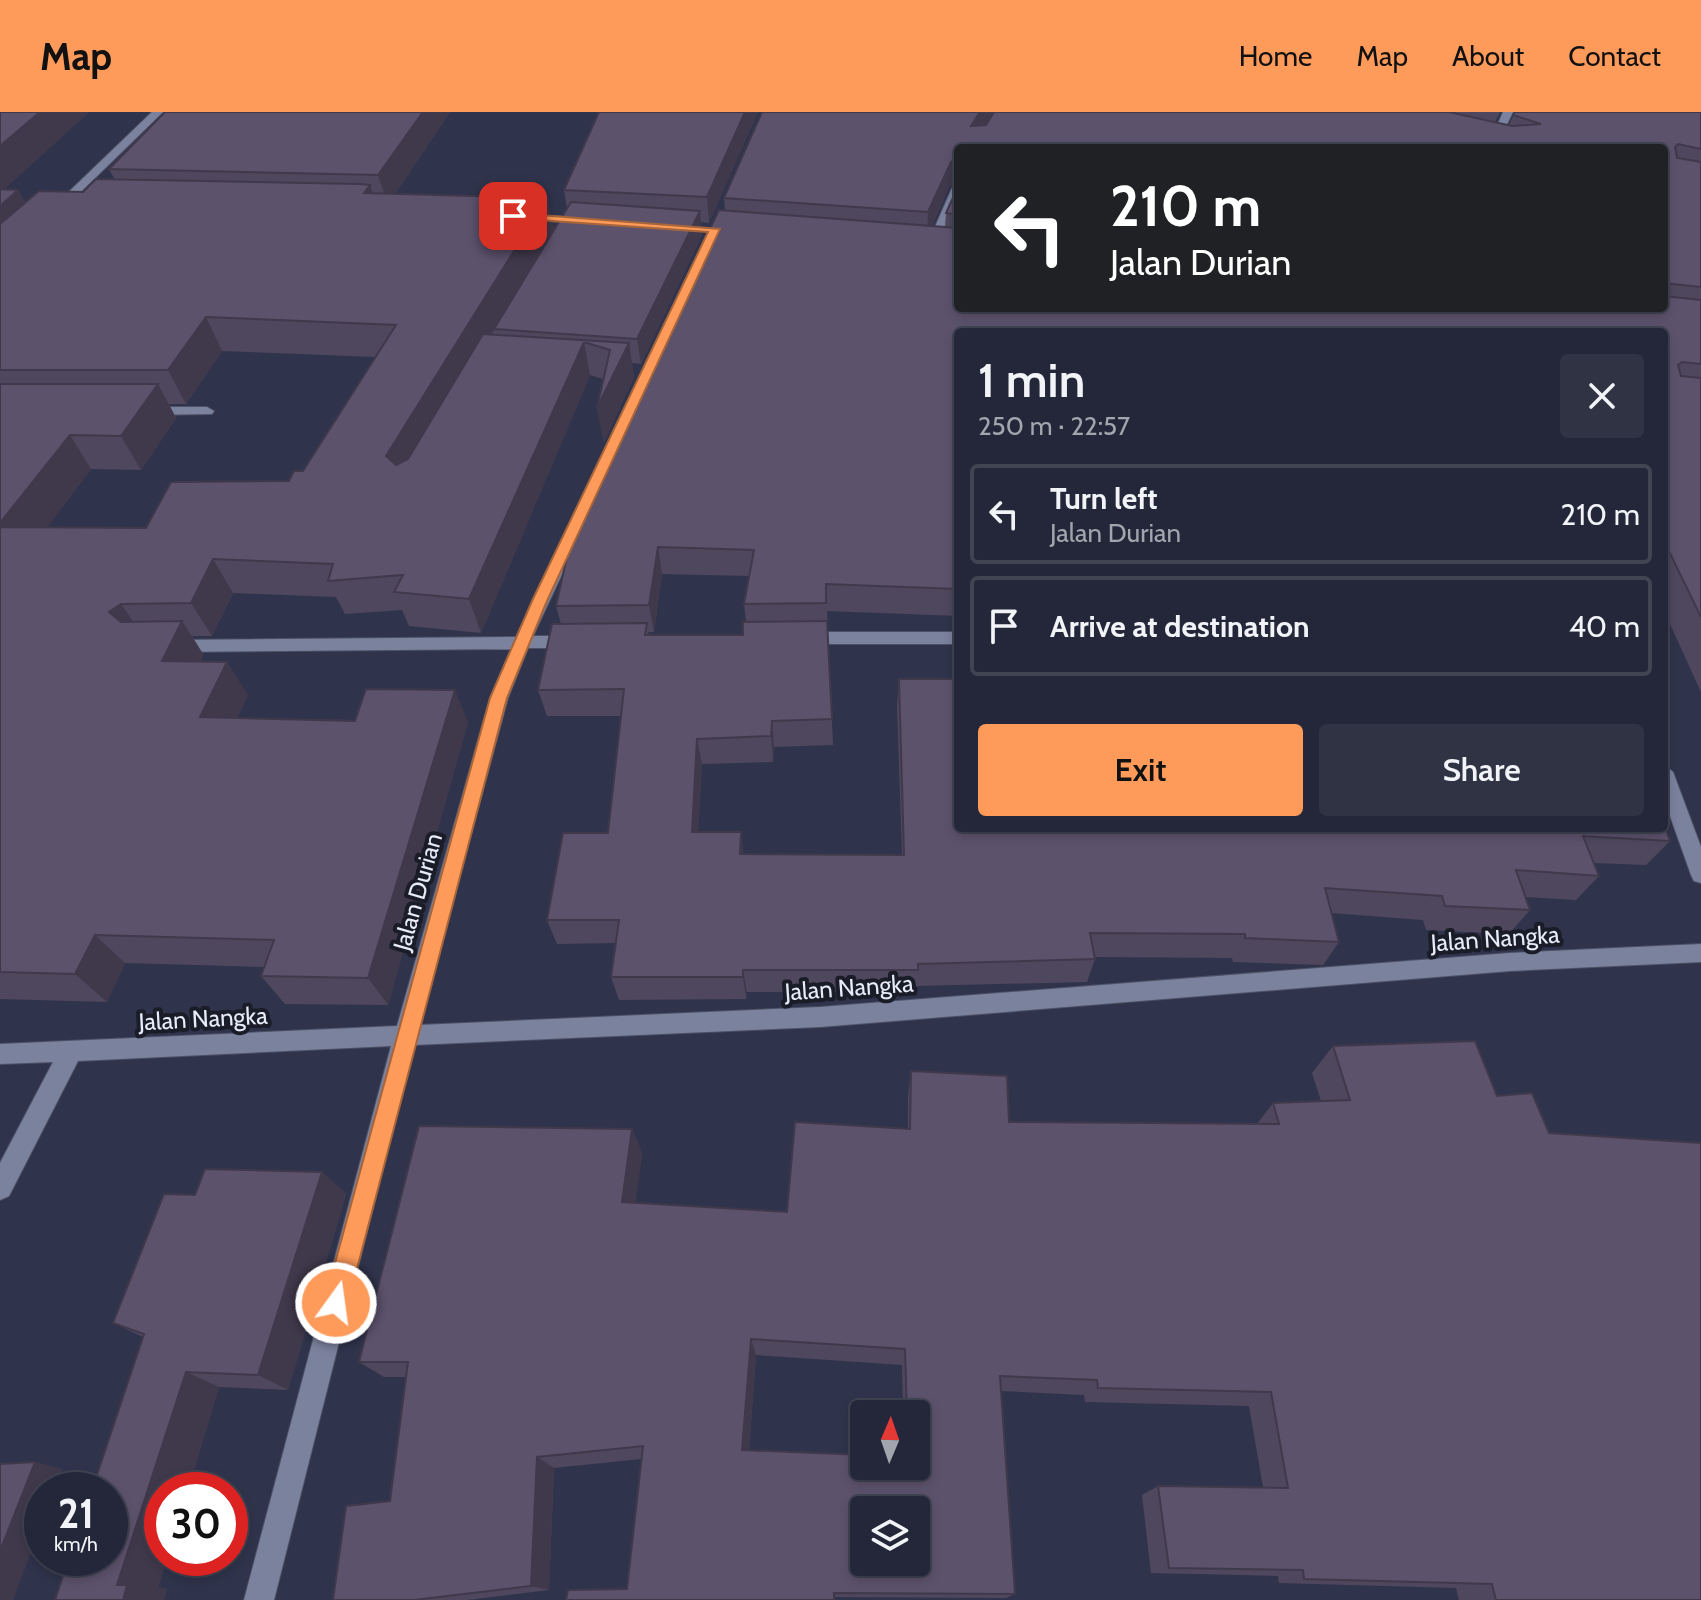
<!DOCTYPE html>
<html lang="en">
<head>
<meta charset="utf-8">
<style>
  body { margin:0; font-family:Cabin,sans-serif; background:#2f3344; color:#f1f3f6; height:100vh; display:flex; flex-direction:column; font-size:30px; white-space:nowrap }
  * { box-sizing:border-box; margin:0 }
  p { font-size:26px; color:#a3a5ae }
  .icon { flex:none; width:44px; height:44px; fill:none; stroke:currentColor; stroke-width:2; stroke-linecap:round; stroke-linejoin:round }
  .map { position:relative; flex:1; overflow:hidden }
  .sheet { position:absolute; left:954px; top:216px; width:714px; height:504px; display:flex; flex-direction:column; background:#232739; border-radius:8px; box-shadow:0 4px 12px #0003,0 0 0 2px #404453 }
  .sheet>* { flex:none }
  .banner { position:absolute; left:954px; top:32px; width:714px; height:168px; border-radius:8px; box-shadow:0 4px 12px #0003,0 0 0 2px #404453; background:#202124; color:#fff; overflow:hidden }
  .needle { width:52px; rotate:2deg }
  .buttons { position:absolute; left:850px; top:1288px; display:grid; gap:16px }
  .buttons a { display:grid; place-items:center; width:80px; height:80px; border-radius:8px; background:#232739; box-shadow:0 4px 12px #0003,0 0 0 2px #404453; font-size:40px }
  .speed { position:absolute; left:24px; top:1360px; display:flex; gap:16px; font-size:40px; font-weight:700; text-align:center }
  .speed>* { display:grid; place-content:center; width:104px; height:104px; border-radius:50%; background:#232739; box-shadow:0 4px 12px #0003,0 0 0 2px #404453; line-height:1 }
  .speed small { font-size:20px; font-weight:400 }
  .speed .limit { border:12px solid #d22; background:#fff; color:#111 }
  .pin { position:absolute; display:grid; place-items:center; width:68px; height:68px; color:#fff; margin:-34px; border-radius:16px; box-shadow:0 4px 12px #0006 }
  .me { position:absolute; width:88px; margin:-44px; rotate:14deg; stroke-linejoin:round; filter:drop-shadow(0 0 6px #0008) }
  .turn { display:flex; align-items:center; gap:28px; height:168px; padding:0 24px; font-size:36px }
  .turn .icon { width:104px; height:104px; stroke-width:2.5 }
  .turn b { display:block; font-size:56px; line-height:68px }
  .round { display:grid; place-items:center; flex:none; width:84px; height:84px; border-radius:8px; background:#2f3344 }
  .headline { display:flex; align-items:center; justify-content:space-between; height:136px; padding:0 24px }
  h1 { font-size:48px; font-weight:600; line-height:60px }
  .action { display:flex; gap:16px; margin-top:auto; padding:16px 24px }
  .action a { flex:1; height:92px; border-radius:8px; background:#ff9b5a; color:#111; font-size:32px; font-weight:600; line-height:92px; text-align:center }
  .action a+a { background:#2f3344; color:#f1f3f6 }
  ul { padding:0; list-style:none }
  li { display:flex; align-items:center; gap:24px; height:100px; margin:0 16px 12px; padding:0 8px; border:4px solid #404453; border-radius:8px }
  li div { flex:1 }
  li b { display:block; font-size:30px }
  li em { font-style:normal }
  header { display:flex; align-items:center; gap:48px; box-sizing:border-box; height:112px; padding:0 40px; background:#ff9b5a; color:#111 }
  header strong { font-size:38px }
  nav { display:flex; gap:44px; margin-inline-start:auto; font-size:28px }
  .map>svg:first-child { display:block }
</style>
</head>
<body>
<header>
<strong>Map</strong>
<nav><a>Home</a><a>Map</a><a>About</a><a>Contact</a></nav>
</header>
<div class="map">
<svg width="1701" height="1488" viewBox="0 0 1701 1488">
  <rect width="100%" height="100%" fill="#2f344c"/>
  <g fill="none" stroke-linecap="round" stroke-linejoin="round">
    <defs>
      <path id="minor" d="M 152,0 L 163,0 L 60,100 L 52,100 L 52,96 Z
        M 1503,0 L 1513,0 L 1497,32 L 1489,32 Z
        M 958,73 L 958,89 L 939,133 L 929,136 L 927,133 L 952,76 Z
        M 519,103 L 587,105 L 593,108 L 587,111 L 523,108 L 519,107 Z
        M 207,295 L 214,299 L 212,302 L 148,303 L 141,299 L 148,295 Z
        M 585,391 L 593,396 L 533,524 L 574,524 L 583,530 L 574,536 L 528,536 L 508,586 L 419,913 L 820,895 L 1510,841 L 1701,832 L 1701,850 L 1510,859 L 820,915 L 414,933 L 274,1488 L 244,1488 L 391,934 L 78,949 L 9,1084 L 0,1088 L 0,1051 L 53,950 L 0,952 L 0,932 L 397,914 L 490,586 L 511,537 L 170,540 L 161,534 L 170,528 L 516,525 L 577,396 Z
        M 802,520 L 958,520 L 958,532 L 802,532 L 793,526 Z
        M 1664,653 L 1673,660 L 1701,735 L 1701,771 L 1694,769 L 1691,763 L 1664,687 Z"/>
    </defs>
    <use href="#minor" stroke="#4d5165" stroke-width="2"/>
    <use href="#minor" fill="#7b829e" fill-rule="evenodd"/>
  </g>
  <path fill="#4f475d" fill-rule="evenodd" d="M 0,0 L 89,0 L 4,77 L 18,78 L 25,90 L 83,80 L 115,68 L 109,57 L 165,0 L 450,0 L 395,82 L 547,86 L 554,118 L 567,96 L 564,78 L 599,0 L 758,0 L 709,111 L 701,110 L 702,123 L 641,252 L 632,251 L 634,265 L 604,330 L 597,296 L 603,267 L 590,263 L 481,521 L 409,514 L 402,498 L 345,502 L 336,485 L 233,481 L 212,524 L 192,524 L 203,542 L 200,550 L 248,583 L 237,606 L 468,610 L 388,893 L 285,892 L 261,864 L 264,855 L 125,851 L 107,890 L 0,887 ZM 222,239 L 376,245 L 303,359 L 289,369 L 146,416 L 47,415 L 91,357 L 141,358 L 176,306 L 169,292 L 186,292 Z
    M 762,0 L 993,0 L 985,13 L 994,0 L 1500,0 L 1495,10 L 1509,13 L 1515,0 L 1701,0 L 1701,580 L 1664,499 L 1664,220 L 958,220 L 958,504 L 827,499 L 833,633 L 774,635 L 773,650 L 702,652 L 698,720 L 744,742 L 902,743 L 897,594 L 899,567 L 1664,716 L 1670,729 L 1646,753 L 1594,751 L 1599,764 L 1576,788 L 1525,785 L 1530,798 L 1509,822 L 1426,818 L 1423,808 L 1331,801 L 1339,830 L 1323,853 L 1233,850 L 1232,846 L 1095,845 L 1095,847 L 1087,870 L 916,874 L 916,881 L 747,880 L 746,887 L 619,888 L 611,865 L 616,831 L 557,832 L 547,808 L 608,721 L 621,604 L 547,604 L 538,578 L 561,512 L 556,494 L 725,99 L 724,86 ZM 958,36 L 1664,36 L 1664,196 L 958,196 L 958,75 L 946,101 L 945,115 L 932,114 L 949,75 ZM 662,462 L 749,464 L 744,492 L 746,510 L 743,523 L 649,523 L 648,520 L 654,520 Z
    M 1333,934 L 1701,1488 L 1459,1488 L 1456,1476 L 1279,1471 L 1278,1464 L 1151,1461 L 1142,1383 L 1158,1374 L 1263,1375 L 1249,1294 L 1085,1290 L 1084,1283 L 1001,1279 L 1015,1482 L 1006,1486 L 835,1485 L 627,1477 L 641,1347 L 554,1356 L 549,1478 L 468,1488 L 333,1488 L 390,1389 L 406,1265 L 384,1265 L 359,1250 L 632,1017 L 642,1041 L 635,1091 L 787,1100 L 908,1016 L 908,985 L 911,959 L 1009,1010 L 1257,1012 L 1273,991 L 1321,989 L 1312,961 ZM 756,1243 L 902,1253 L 903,1302 L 916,1302 L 916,1354 L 749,1339 Z
    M 322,1060 L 346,1082 L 288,1278 L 219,1275 L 158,1476 L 167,1477 L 164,1488 L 55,1488 L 143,1225 L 113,1211 Z"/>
  <path fill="#40394c" d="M 40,0 L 89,0 L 0,81 L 0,34 Z
    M 423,0 L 450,0 L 388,93 L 378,63 Z
    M 745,0 L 758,0 L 709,111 L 707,85 Z
    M 980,0 L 993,0 L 970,36 L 971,14 Z
    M 958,46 L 958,70 L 949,75 L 927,126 L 928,100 L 951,50 Z
    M 370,73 L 380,104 L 364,81 Z
    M 18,78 L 36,109 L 0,144 L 0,94 Z
    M 547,86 L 554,118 L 399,377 L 386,344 Z
    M 700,99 L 702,123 L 641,252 L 637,227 Z
    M 206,205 L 222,239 L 186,292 L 168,258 Z
    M 584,230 L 590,263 L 481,521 L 469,487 Z
    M 629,231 L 634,265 L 604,330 L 597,296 Z
    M 158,272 L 176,306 L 141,358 L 121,324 Z
    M 70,323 L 91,357 L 23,448 L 0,418 L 0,411 Z
    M 658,435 L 662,462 L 654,520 L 649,493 Z
    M 213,447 L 233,481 L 212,524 L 191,491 Z
    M 121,492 L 144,525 L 132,533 L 109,500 Z
    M 182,509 L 203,542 L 184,582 L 162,549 Z
    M 227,550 L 248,583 L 222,637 L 200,605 Z
    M 455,578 L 468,610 L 388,893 L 368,866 Z
    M 772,609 L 774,635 L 773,650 L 771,624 Z
    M 697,627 L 702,652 L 697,745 L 692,720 Z
    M 741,720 L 744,745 L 740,742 Z
    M 95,823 L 125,851 L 107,890 L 75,862 Z
    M 743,858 L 747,880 L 746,887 L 743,865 Z
    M 632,1017 L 642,1041 L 633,1112 L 622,1090 Z
    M 322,1060 L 346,1082 L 288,1278 L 258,1263 Z
    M 751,1227 L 756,1243 L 748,1350 L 742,1338 Z
    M 186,1260 L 219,1275 L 188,1378 L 162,1378 L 162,1446 L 167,1446 L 158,1476 L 167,1477 L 164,1488 L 123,1488 L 117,1473 Z
    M 537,1345 L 554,1356 L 549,1478 L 531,1474 Z
    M 35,1350 L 63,1357 L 55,1378 L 42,1378 L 42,1411 L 13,1488 L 0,1488 L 0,1439 Z"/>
  <path fill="#5c526c" stroke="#40394c" stroke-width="2" fill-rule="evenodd" d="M 0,0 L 40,0 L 0,34 Z
    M 165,0 L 423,0 L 378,63 L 109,57 Z
    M 599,0 L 745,0 L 707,85 L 564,78 Z
    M 762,0 L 980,0 L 971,14 L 986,13 L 994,0 L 1449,0 L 1512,14 L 1541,12 L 1513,3 L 1515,0 L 1701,0 L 1701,37 L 1678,32 L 1675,35 L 1677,46 L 1701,50 L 1701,175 L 1664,171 L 1664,36 L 958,36 L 958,46 L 951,50 L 928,100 L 724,86 Z
    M 96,67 L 360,72 L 370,73 L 364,81 L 547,86 L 386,344 L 396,353 L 408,347 L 483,222 L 629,231 L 597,296 L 610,238 L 584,230 L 469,487 L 394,480 L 403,463 L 328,469 L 333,452 L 213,447 L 191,491 L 121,492 L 109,500 L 121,510 L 182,509 L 162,549 L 227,550 L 200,605 L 355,609 L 366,577 L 455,578 L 368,866 L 261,864 L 274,828 L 95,823 L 75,862 L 0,860 L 0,415 L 146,416 L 171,370 L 289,369 L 294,359 L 303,359 L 396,213 L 206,205 L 168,258 L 0,258 L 0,112 L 39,79 L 83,80 Z
    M 958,75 L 958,103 L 946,101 Z
    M 0,77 L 18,78 L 0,94 Z
    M 571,90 L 700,99 L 637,227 L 494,217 Z
    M 719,98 L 958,116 L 958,196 L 1664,196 L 1664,184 L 1701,188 L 1701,252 L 1682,250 L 1678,253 L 1681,264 L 1701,266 L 1701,505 L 1664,429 L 1664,220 L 958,220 L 958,477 L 826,472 L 826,491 L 744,492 L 754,438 L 658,435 L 649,493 L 556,494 L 579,390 Z
    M 0,272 L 158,272 L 121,324 L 70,323 L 0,411 Z
    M 827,509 L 832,607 L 772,609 L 771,624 L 697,627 L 692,720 L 741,720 L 740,742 L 904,743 L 899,567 L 958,567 L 958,716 L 1664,716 L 1664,713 L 1670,729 L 1583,724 L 1599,764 L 1516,758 L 1530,798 L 1445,794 L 1442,784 L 1325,776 L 1339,830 L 1245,826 L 1245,822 L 1090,821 L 1095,847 L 918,852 L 918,858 L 743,858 L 743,865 L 611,865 L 619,808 L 547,808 L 563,721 L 608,721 L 624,577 L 538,578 L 552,512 L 647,511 L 645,523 L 743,523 L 743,510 Z
    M 1475,929 L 1497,984 L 1532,981 L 1549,1021 L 1701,1031 L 1701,1488 L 1496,1488 L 1492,1472 L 1304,1467 L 1303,1458 L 1169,1456 L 1158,1374 L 1288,1376 L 1271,1280 L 1098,1276 L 1097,1268 L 1000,1264 L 1015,1482 L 834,1481 L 834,1488 L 566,1488 L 568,1478 L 627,1477 L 643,1334 L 537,1345 L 531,1474 L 414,1488 L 333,1488 L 346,1394 L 390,1389 L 408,1250 L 359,1250 L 419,1014 L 632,1017 L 622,1090 L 787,1100 L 795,1010 L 910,1017 L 911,959 L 1007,964 L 1009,1010 L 1279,1012 L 1273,991 L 1350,988 L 1333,934 ZM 751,1227 L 905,1237 L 907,1302 L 916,1302 L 916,1354 L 864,1354 L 864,1343 L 742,1338 ZM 864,1398 L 916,1398 L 916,1450 L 864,1450 Z
    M 205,1057 L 322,1060 L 258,1263 L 186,1260 L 117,1473 L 127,1473 L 123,1488 L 55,1488 L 69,1446 L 110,1446 L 110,1378 L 92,1378 L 144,1222 L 113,1211 L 164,1082 L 195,1083 Z
    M 35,1350 L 0,1439 L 0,1352 Z"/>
  <path fill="#ff9b5a" stroke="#a6653a" stroke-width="2" d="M 513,101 L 720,117 L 547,489 L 507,586 L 348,1191 L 344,1200 L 336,1203 L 327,1200 L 324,1191 L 490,586 L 532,489 L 708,120 L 510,106 Z"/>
  <g text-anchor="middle" stroke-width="8" stroke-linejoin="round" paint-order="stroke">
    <g font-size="24" fill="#e7ebfa" stroke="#1a1c27">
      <text transform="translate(418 780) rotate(-74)" y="8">Jalan Durian</text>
      <text transform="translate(1495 827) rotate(-4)" y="8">Jalan Nangka</text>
      <text transform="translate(849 876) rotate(-4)" y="8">Jalan Nangka</text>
      <text transform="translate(203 907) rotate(-3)" y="8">Jalan Nangka</text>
    </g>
  </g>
</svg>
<div class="buttons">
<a><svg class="needle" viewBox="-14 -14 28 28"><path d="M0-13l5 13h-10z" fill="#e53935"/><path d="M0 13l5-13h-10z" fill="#a3a5ae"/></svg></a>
<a><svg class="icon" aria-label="layers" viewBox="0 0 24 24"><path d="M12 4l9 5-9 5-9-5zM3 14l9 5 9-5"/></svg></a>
</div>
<div class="speed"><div>21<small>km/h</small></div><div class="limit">30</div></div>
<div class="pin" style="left:513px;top:104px;background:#d93025"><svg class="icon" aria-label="arrive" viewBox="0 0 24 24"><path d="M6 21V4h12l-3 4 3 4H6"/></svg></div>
<svg class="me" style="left:336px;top:1191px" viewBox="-20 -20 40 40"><circle r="17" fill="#ff9b5a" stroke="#fff" stroke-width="3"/><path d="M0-11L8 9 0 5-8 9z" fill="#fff"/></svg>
<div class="banner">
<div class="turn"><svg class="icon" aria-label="left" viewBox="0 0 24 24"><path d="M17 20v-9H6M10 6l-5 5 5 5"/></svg><div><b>210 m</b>Jalan Durian</div></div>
</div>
<section class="sheet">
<div class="headline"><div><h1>1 min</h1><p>250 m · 22:57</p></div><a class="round"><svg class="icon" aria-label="close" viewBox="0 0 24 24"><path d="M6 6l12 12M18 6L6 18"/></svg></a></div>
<ul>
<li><svg class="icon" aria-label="left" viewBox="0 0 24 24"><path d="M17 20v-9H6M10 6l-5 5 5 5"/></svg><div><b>Turn left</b><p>Jalan Durian</p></div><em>210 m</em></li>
<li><svg class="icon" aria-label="arrive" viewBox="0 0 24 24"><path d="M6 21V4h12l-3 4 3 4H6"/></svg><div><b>Arrive at destination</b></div><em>40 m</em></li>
</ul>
<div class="action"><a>Exit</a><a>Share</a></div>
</section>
</div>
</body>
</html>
